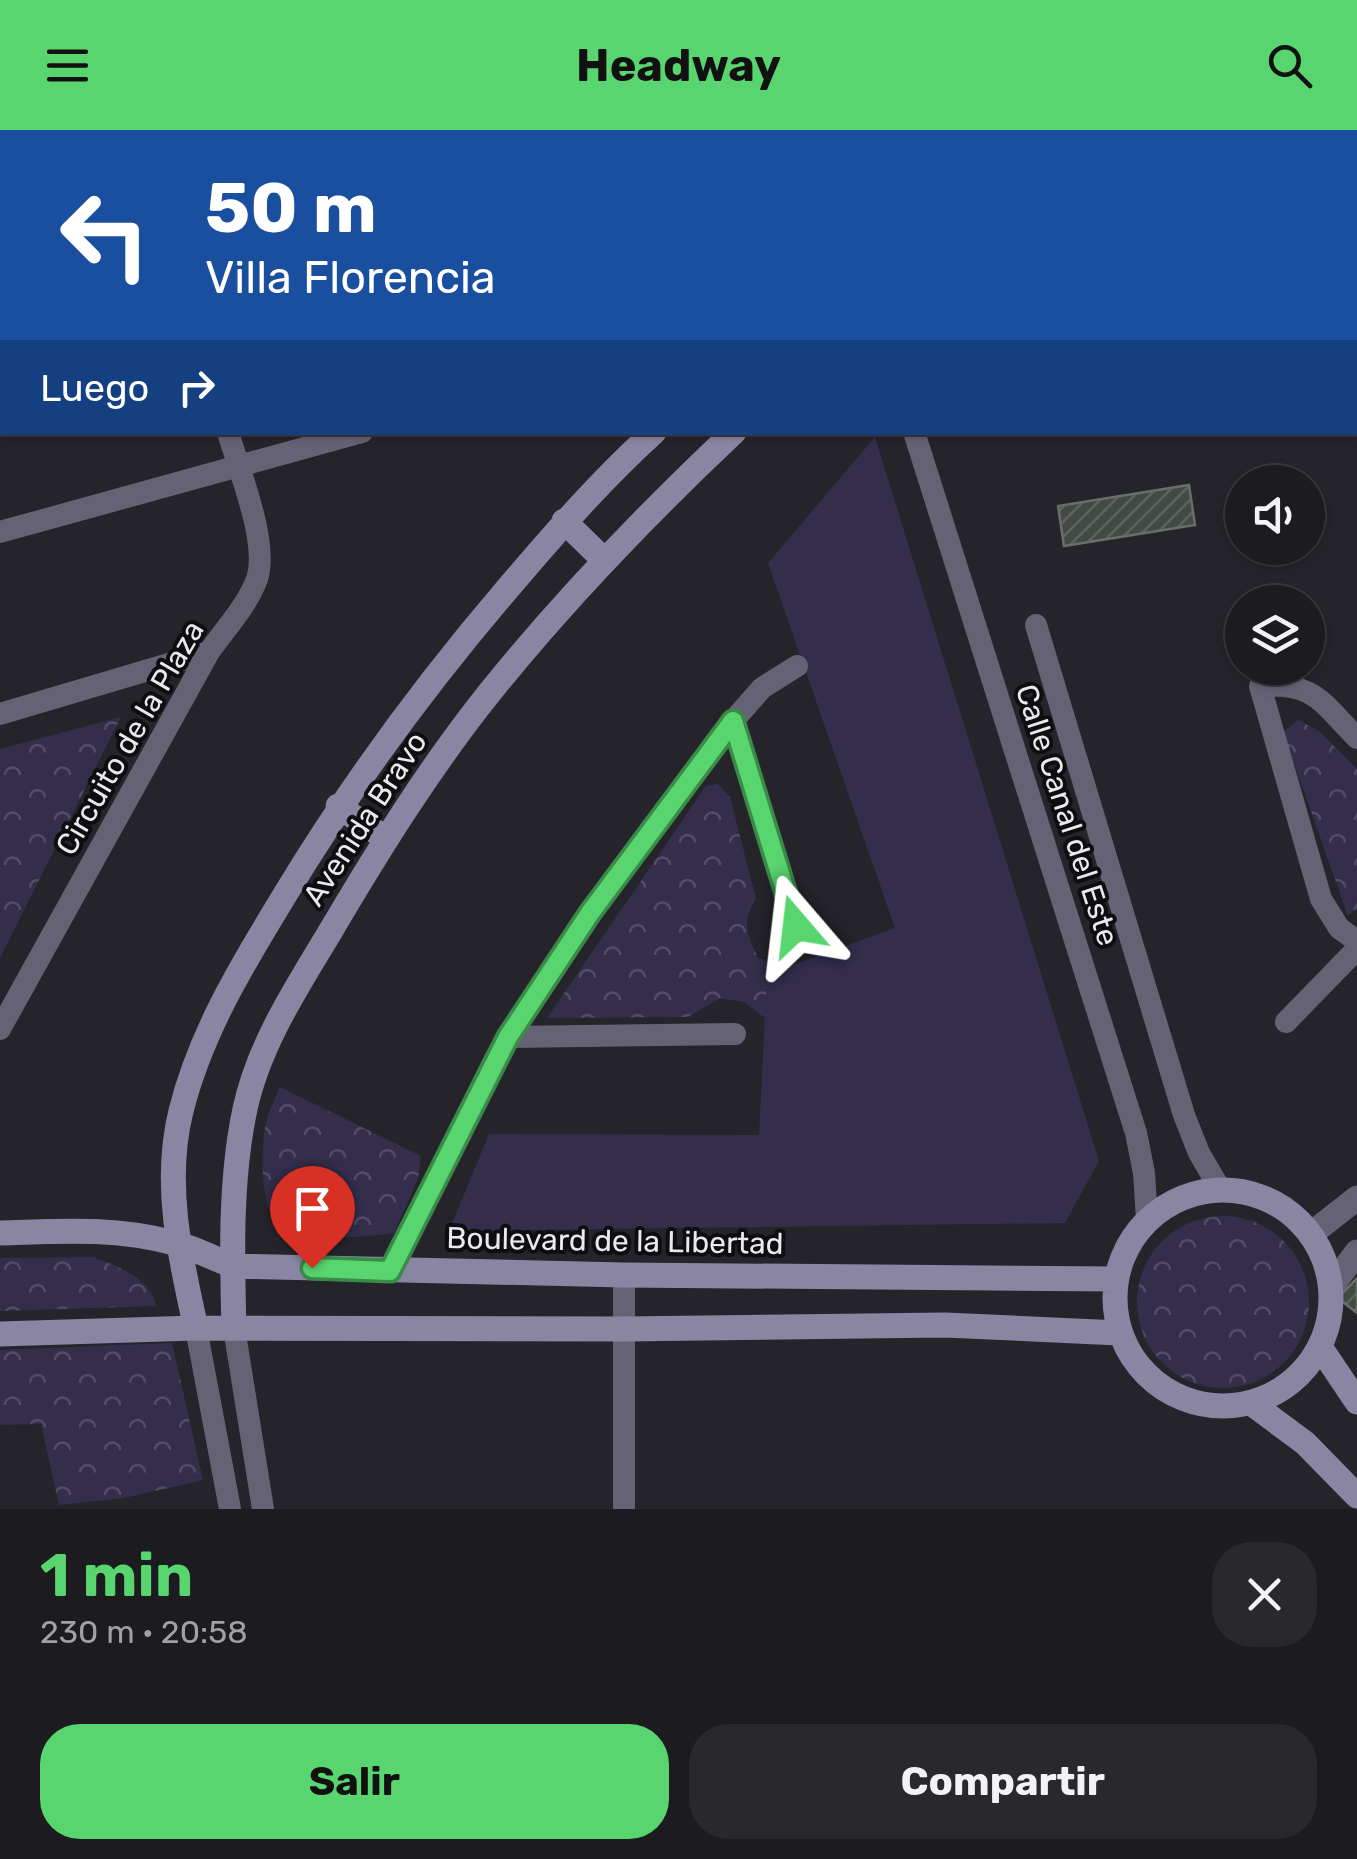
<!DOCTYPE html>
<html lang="es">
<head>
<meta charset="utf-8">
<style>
  body { margin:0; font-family:Rubik,sans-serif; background:#29282d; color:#f1f3f6; height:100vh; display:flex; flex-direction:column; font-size:38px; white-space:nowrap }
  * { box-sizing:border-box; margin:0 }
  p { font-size:32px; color:#a0a1a5 }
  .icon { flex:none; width:55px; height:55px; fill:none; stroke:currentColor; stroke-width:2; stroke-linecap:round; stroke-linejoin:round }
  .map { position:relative; height:1379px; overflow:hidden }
  .sheet { display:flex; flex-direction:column; background:#1c1b20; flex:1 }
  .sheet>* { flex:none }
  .hud { position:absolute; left:0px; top:0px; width:1358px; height:305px; box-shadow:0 2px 8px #0004,0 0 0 2px #3a393e; background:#1a4fa0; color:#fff; overflow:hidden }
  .controls { position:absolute; left:1225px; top:335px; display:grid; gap:20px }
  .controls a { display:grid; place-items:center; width:100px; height:100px; border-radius:50%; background:#1c1b20; box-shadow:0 2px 8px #0004,0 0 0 2px #3a393e; font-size:50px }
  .pin { position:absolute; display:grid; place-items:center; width:85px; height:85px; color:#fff; margin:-102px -42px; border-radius:50% 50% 50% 0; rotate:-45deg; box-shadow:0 0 10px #0007 }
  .pin .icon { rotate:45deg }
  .me { position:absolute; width:110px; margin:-55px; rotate:343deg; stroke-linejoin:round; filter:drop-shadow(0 0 8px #0008) }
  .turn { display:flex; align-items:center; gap:35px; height:210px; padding:0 40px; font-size:45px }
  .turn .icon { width:130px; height:130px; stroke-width:2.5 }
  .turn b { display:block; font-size:70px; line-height:85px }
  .then { display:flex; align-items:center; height:95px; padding:0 40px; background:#0003; gap:20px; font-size:38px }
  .round { display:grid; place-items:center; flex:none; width:105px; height:105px; border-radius:40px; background:#29282d }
  .overview { display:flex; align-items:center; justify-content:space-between; height:170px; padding:0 40px }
  h1 { font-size:60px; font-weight:700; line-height:75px; color:#59d56f }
  .button { display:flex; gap:20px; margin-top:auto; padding:20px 40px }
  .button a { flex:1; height:115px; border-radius:40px; background:#59d56f; color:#111; font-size:40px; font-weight:700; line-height:115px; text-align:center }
  .button a+a { background:#29282d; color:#f1f3f6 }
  header { display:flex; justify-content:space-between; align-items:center; height:130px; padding:0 40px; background:#59d56f; color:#111; font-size:45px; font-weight:700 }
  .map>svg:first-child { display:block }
</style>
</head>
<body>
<header><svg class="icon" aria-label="menu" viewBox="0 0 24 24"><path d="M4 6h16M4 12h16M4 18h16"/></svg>Headway<svg class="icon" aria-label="search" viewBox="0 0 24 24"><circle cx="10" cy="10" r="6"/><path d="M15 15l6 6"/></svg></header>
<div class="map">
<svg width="1357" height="1379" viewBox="0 0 1357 1379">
  <defs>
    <pattern id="park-crowns" width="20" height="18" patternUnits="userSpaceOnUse" patternTransform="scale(2.5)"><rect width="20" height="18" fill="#342e4c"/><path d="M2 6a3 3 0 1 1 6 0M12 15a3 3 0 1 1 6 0" fill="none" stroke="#524c66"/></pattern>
    <pattern id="building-hatch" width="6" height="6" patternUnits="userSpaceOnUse" patternTransform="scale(2.5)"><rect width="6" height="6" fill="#434944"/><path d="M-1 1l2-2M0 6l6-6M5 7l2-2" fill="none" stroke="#5e635f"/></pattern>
  </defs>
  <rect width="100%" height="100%" fill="#25242b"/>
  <path fill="#342e4c" d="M 875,307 L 1099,1031 L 1065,1093 L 449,1101 L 489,1004 L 759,1005 L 767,844 L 895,798 L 768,433 Z"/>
  <path fill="url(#park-crowns)" d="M 121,587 L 0,828 L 0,619 Z
    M 1298,590 L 1319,601 L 1357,639 L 1357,778 L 1348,786 L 1283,602 Z
    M 718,654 L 730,667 L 756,769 C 741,792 747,804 758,828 L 770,831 L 779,840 L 767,844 L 765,888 L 744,872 L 720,868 L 688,887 L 547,888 L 706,656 Z
    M 280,957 L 421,1026 L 418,1049 L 394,1103 C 370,1107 307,1111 286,1101 C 259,1090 260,1018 266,993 C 268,981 275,969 280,957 Z
    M1137 1172a86 86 0 1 1 172 0a86 86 0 1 1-172 0Z
    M 93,1127 C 117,1136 151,1148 156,1176 L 0,1181 L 0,1128 Z
    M 172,1213 L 203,1350 L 124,1368 L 59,1375 L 41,1294 L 0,1295 L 0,1220 Z"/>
  <path fill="url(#building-hatch)" stroke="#686f69" stroke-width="2.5" d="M 1189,355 L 1195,395 L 1064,416 L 1058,376 Z
    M 1357,1148 L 1357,1183 L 1338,1168 Z"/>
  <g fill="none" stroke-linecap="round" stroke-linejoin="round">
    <path stroke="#666275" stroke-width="22" d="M 149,0 L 149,2
      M 825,0 L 825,2
      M 64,2 L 73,0
      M 739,2 L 748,0
      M 0,20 L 2,20
      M 1355,123 L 1357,123
      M 0,211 L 2,210
      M 914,302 L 1136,1003 L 1144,1043 L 1147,1089
      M 0,402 L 362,302
      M 1036,495 L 1184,985 L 1199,1023 L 1220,1059
      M 0,584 L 209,522
      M 733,591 L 796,796
      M 1357,608 C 1321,572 1315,552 1260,556 L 1321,769 L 1339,798 L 1357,811
      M 1286,892 L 1357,819
      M 0,899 L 209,522 C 225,499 247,476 257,449 C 269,412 239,341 228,302
      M 508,907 L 735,904
      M 390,1141 L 496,927 L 590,783 L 733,591 L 762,558 L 797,536
      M 624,1145 L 624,1379
      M 196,1198 L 230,1379
      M 234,1198 L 263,1379"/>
    <path stroke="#666275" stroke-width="25" d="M 1311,1104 L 1357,1068
      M 1331,1157 L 1357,1122"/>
    <path stroke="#8a85a3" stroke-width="25" d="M 1355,40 L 1357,40
      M 564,391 L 604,430
      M 338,676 L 385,708
      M1115 1168a108 108 0 1 1 216 0a108 108 0 1 1-216 0Z
      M 0,1103 C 59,1101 116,1097 174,1113 C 194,1118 213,1128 233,1136 L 624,1145 L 1115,1149
      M 196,1198 C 180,1127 163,1053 181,981 C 201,901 244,832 286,763 C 352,654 426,554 509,457 C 555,403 601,350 654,302
      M 234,1198 C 232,1127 230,1049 245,979 C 259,914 297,857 330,802 C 379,719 430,637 490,562 C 565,469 647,384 734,302
      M 0,1204 L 196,1198 L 623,1199 L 945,1195 L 1119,1203
      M 1320,1217 L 1357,1272
      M 1251,1273 L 1305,1313 L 1357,1366"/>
  </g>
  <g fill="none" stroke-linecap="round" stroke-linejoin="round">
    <defs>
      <path id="route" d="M 312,1138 L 390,1141 L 508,907 L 590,783 L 733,591 L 796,796"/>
    </defs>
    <use href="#route" stroke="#3a8a48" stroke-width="25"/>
    <use href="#route" stroke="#59d56f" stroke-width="18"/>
  </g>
  <g text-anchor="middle" stroke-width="8" stroke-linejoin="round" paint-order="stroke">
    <g font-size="30" fill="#eae9ee" stroke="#0e0e11">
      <text transform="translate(130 608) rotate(-60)" y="10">Circuito de la Plaza</text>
      <text transform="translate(1067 685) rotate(72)" y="10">Calle Canal del Este</text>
      <text transform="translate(365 689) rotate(-57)" y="10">Avenida Bravo</text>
      <text transform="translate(615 1111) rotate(1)" y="10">Boulevard de la Libertad</text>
    </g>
  </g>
</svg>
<div class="controls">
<a><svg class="icon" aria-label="sound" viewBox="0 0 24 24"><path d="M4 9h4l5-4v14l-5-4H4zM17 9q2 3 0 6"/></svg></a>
<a><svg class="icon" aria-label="layers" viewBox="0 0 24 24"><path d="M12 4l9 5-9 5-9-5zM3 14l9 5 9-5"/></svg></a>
</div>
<div class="pin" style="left:312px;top:1138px;background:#d93025"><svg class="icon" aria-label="arrive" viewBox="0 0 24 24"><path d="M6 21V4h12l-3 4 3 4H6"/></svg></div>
<svg class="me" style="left:796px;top:796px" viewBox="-20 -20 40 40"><path d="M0-17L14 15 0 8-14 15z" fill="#59d56f" stroke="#fff" stroke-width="4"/></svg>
<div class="hud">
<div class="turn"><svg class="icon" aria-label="left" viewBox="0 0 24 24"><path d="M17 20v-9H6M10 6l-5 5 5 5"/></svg><div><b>50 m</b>Villa Florencia</div></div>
<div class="then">Luego<svg class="icon" aria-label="right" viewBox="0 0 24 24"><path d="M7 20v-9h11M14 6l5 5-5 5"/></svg></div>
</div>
</div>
<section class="sheet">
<div class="overview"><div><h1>1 min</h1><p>230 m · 20:58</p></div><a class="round"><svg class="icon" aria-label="close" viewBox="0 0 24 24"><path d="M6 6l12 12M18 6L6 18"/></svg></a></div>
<div class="button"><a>Salir</a><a>Compartir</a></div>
</section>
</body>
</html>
